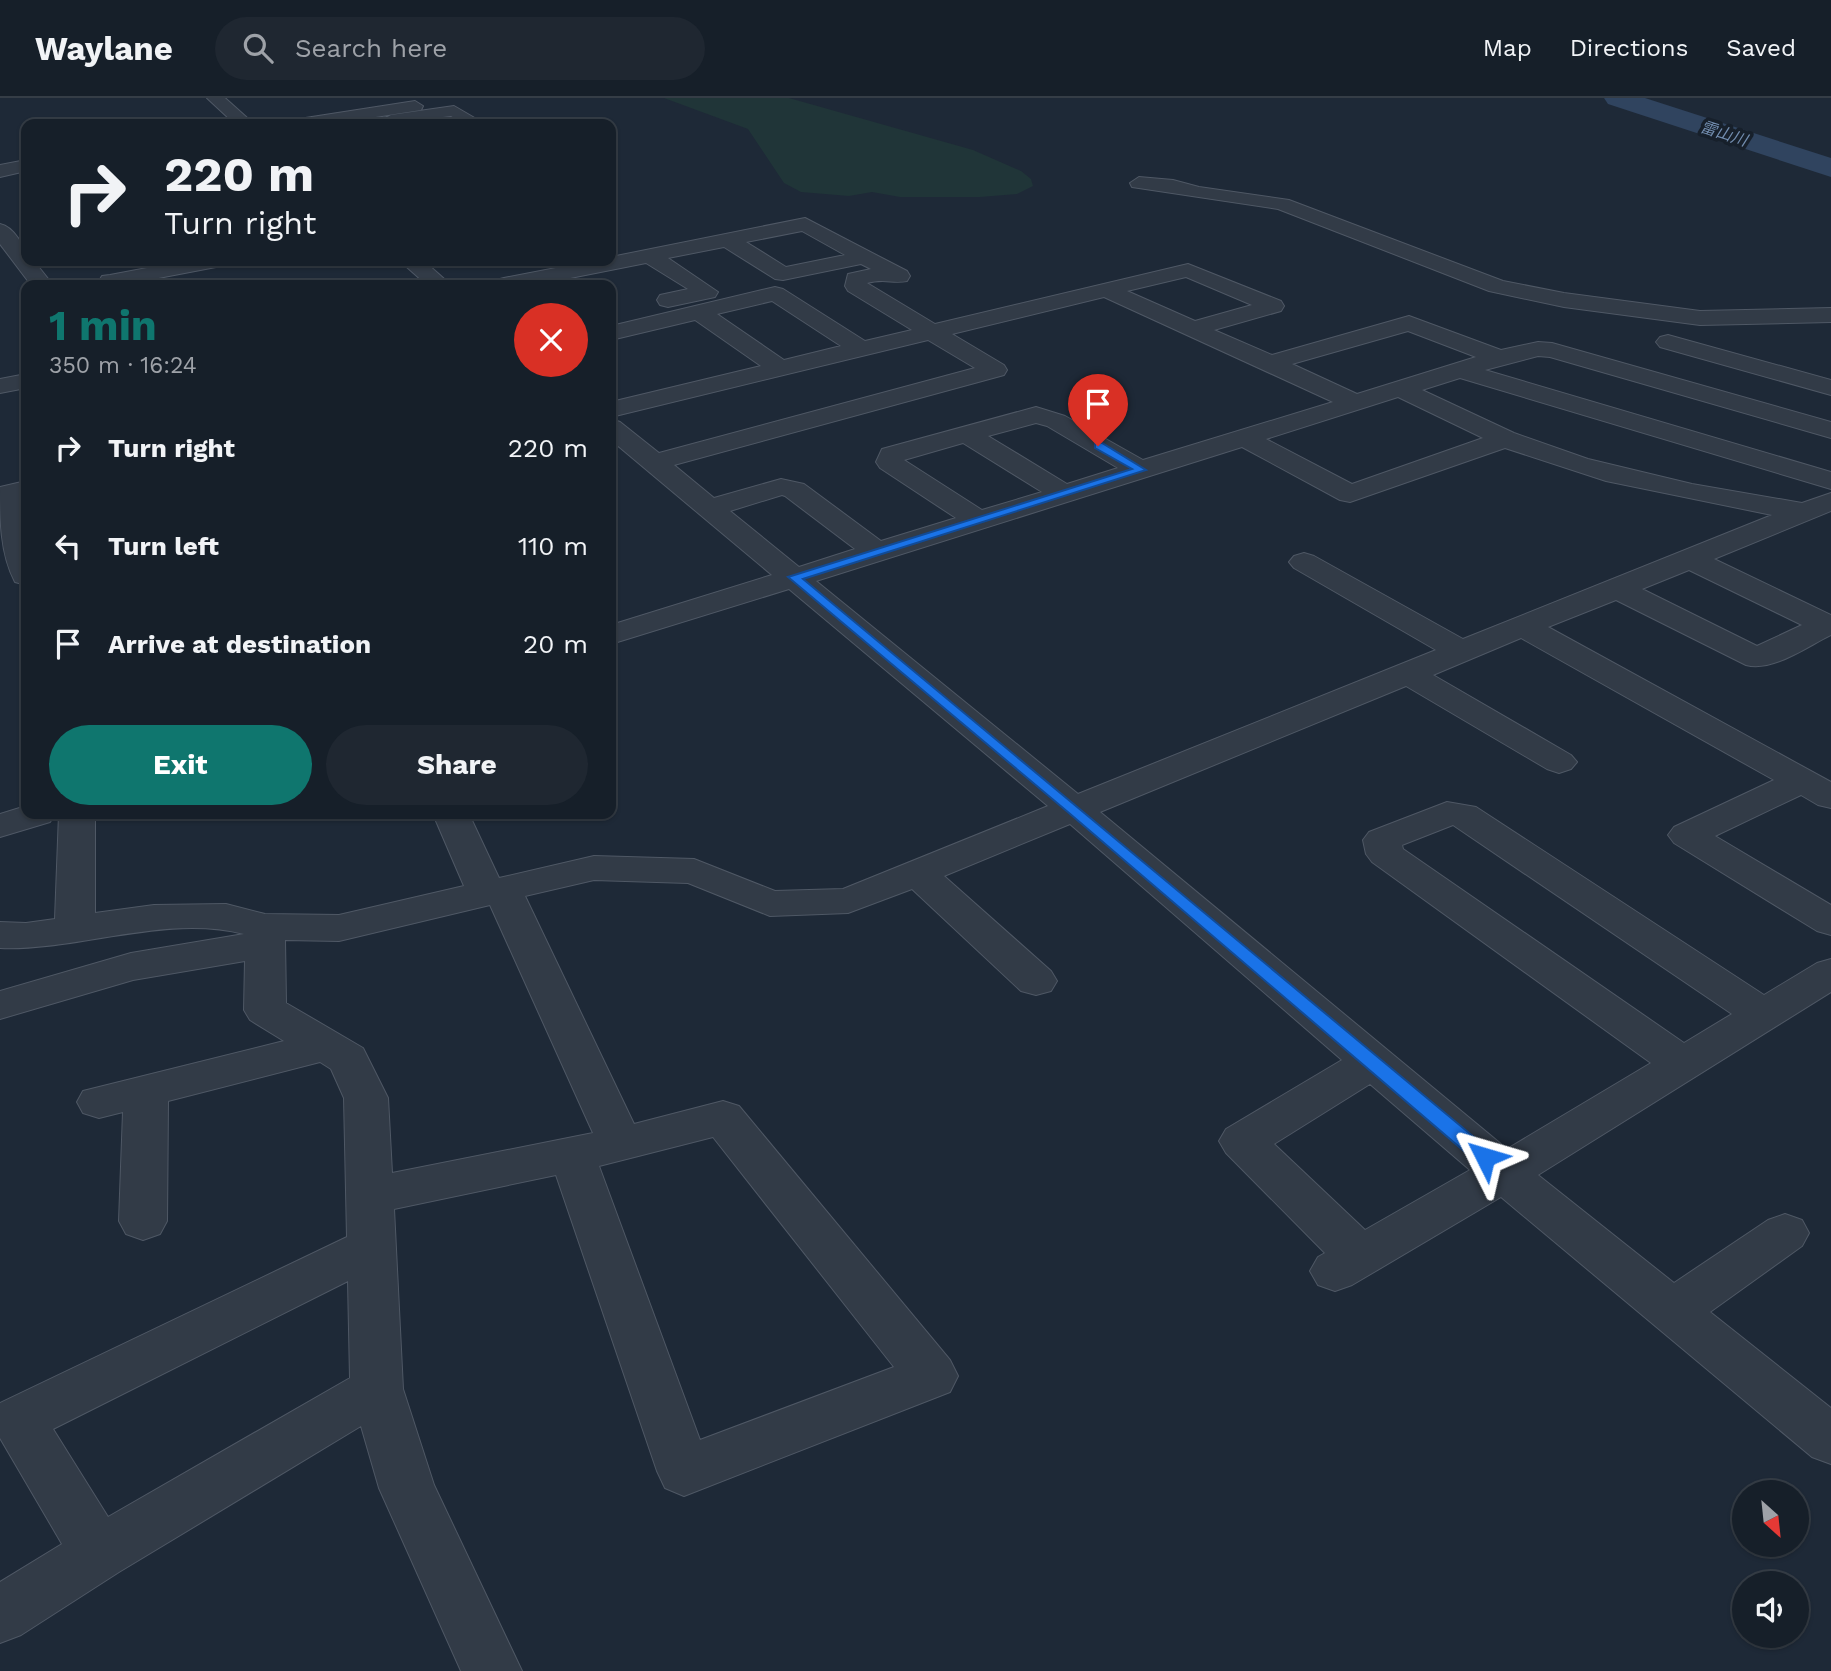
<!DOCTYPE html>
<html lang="en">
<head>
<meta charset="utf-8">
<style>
  body { margin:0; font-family:"Work Sans","Noto Sans JP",sans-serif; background:#1f2731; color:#f1f3f6; height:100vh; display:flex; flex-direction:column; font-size:26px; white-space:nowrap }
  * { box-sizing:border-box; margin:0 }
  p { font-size:23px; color:#9ea2a8 }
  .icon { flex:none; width:38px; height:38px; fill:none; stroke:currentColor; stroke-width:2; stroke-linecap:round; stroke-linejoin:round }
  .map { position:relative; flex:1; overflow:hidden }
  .drawer { position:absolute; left:21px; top:182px; width:595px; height:539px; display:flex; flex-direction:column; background:#161f29; border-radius:14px; box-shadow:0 2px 5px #0004,0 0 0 2px #353d46 }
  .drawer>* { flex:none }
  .top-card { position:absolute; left:21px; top:21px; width:595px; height:147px; border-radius:14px; box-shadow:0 2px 5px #0004,0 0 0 2px #353d46; background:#161f29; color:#f1f3f6; overflow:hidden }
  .needle { width:46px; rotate:153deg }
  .tools { position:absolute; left:1732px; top:1382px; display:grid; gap:14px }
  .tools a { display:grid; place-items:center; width:77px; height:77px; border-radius:50%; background:#161f29; box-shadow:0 2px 5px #0004,0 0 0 2px #353d46; font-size:35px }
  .pin { position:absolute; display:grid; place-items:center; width:60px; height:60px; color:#fff; margin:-72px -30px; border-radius:50% 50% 50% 0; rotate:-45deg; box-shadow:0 0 7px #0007 }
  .pin .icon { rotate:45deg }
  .me { position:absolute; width:77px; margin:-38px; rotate:310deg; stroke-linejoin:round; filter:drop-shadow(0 0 5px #0008) }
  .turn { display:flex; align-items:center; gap:24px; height:147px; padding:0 28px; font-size:32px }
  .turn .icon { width:91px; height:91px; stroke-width:2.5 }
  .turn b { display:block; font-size:49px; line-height:60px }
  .round { display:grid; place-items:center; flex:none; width:74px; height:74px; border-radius:37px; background:#1f2731 }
  .headline { display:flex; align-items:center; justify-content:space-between; height:119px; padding:0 28px }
  h1 { font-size:42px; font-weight:700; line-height:52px; color:#0f766e }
  .action { display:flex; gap:14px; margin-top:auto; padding:14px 28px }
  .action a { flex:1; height:80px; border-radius:42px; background:#0f766e; color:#fff; font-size:28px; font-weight:700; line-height:80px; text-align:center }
  .action a+a { background:#1f2731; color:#f1f3f6 }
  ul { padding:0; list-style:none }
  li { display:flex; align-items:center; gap:21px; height:98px; padding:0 28px }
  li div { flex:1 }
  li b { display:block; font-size:26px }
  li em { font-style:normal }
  header { display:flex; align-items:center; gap:42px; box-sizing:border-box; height:98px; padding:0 35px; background:#161f29; border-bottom:2px solid #353d46 }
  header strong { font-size:33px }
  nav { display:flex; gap:38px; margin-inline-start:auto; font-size:24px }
  .search { width:490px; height:63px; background:#1f2731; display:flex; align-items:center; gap:18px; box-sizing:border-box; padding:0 24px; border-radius:38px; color:#9ea2a8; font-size:26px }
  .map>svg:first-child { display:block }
</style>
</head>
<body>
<header>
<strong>Waylane</strong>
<div class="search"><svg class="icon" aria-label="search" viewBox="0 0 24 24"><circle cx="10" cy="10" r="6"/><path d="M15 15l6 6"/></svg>Search here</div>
<nav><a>Map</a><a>Directions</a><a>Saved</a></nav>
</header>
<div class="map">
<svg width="1831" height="1573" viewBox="0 0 1831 1573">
  <rect width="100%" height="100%" fill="#1e2937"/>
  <path fill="#203538" d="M 664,0 L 789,0 L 973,52 L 1021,73 L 1031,81 L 1033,88 L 1017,96 L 980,99 L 900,99 L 872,94 L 849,98 L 801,94 L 784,85 L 748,31 Z"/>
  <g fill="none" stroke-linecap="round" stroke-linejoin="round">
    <path fill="#30445f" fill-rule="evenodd" d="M 1604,0 L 1645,0 L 1831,60 L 1831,79 L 1608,6 Z"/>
    <defs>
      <path id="street" d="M 207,0 L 225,0 L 254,26 L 235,26 Z
        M 415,3 L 423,8 L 421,12 L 330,26 L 290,26 L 299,21 Z
        M 454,8 L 485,26 L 464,26 L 451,18 L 385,26 L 382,22 L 391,17 Z
        M 26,62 L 26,73 L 0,79 L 0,67 Z
        M 1139,79 L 1173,82 L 1199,89 L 1289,102 L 1503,183 L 1564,195 L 1700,213 L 1831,210 L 1831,224 L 1700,227 L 1564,209 L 1489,193 L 1278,111 L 1132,89 L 1130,85 Z
        M 805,120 L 907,173 L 910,178 L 907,183 C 892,186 885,180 867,185 L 935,226 L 1188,166 L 1281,203 L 1284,208 L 1281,213 L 1214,232 L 1272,257 L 1409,218 L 1501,252 L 1538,244 L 1552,245 L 1831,324 L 1831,340 L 1550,259 L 1538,258 L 1485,272 L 1831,374 L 1831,391 L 1460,280 L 1422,292 L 1514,335 L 1588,361 L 1692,386 L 1802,405 L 1831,395 L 1831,413 L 1714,461 L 1831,517 L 1831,537 C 1806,549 1773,574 1746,567 L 1616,502 L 1548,529 L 1831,684 L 1831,710 L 1818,707 L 1801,697 L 1715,738 L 1831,807 L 1831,837 L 1817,833 L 1674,745 L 1668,737 L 1674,729 L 1774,682 L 1521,540 L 1433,577 L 1571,657 L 1577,664 L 1571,671 L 1559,675 L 1547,671 L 1406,588 L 1100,714 L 1507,1051 L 1651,965 L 1372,764 L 1366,756 L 1363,742 L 1369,734 L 1447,704 L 1476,709 L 1764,897 L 1817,865 L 1831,861 L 1831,894 L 1538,1077 L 1674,1185 L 1768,1122 L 1785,1116 L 1802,1122 L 1809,1135 L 1802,1148 L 1710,1214 L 1831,1310 L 1831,1366 L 1812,1359 L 1501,1099 L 1352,1187 L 1335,1193 L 1318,1187 L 1310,1173 L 1318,1159 L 1325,1155 L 1226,1055 L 1219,1043 L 1226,1031 L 1342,962 L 1070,726 L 944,778 L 1051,873 L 1057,883 L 1051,893 L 1036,897 L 1021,893 L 912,791 L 848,815 L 770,818 L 688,785 L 594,782 L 525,798 L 634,1026 L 723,1003 L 739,1008 L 950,1262 L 958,1278 L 950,1294 L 684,1398 L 665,1390 L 657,1373 L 556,1077 L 394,1111 L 403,1291 L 434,1387 L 522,1573 L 461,1573 L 379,1390 L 361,1328 L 119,1474 L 21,1537 L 0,1545 L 0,1484 L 62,1446 L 0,1340 L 0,1305 L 347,1139 L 344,1000 L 331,971 L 320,964 L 168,1003 L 167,1123 L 160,1136 L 143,1142 L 126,1136 L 119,1123 L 123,1014 L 99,1020 L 83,1015 L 77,1004 L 83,993 L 284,943 L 250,922 L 244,912 L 245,863 L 133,882 L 0,921 L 0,893 L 131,855 L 244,836 C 165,816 79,853 0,850 L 0,824 L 26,825 L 55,821 L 59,716 L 95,716 L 95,815 L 154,807 L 226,806 L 265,816 L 339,817 L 464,788 L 433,716 L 469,716 L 499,780 L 594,758 L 694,761 L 775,793 L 843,791 L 1048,708 L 789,491 L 611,546 L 611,527 L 772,477 L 611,342 L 611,321 L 620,324 L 659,355 L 975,270 L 928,242 L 611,319 L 611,304 L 761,268 L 695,222 L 611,242 L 611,228 L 775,189 L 783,191 L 865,243 L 912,232 L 848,193 L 845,188 L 848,176 L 871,171 L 861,166 L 783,182 L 775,181 L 724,149 L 668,160 L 718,194 L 715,199 L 668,209 L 660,207 L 657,202 L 660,197 L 688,191 L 646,165 L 535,187 L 493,187 L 496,182 L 504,180 L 592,163 L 611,163 L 611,159 ZM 802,133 L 845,157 L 786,169 L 746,144 ZM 1186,179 L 1252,207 L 1195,223 L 1127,193 ZM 1104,199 L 1333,304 L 1143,362 L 1065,318 L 1036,309 L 882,351 L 876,364 L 880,370 L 956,420 L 881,443 L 804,386 L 781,381 L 714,400 L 674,367 L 1004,277 L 1007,272 L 1004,267 L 952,236 ZM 772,203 L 841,248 L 784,262 L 717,216 ZM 1408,233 L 1476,259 L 1357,296 L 1292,266 ZM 1398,299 L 1483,340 L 1352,386 L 1266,341 ZM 1036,325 L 1047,328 L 1118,370 L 1067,386 L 988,338 ZM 963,345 L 1042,394 L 982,412 L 904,362 ZM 1242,349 L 1340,402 L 1350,404 L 1505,350 L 1606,383 L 1772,417 L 1463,541 L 1314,458 L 1304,455 L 1294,458 L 1289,464 L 1294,470 L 1436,552 L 1078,696 L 816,483 ZM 782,397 L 785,398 L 855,451 L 799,469 L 730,413 ZM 1689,472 L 1802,527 L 1757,548 L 1642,491 ZM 1453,727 L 1732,916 L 1684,945 L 1403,751 L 1402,747 ZM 490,807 L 593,1035 L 392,1075 L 388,1000 L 363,950 L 286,905 L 285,842 L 339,843 ZM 1370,986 L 1470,1072 L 1365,1132 L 1274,1046 ZM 713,1039 L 894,1269 L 700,1342 L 599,1068 ZM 348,1183 L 350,1280 L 108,1419 L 53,1331 Z
        M 0,126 C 14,129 26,149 26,163 L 34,163 L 53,187 L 31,187 L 0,146 Z
        M 184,163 L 227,163 L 223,167 L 216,169 L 122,187 L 102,187 L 99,183 L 102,178 L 110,177 Z
        M 400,163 L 424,163 L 451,187 L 427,187 Z
        M 1668,237 L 1831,282 L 1831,297 L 1660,249 L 1656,244 L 1660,239 Z
        M 26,276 L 26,290 L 0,295 L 0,281 Z
        M 26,383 L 23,430 L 26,438 L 26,487 L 15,484 C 0,456 0,421 0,389 Z
        M 26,708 L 26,716 L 55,716 L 50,724 L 0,739 L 0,716 Z"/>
    </defs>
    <use href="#street" stroke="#4f5865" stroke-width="2"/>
    <use href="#street" fill="#323b47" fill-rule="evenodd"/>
  </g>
  <path fill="#1a73e8" stroke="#114b97" stroke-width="2" d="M 1095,345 L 1102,345 L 1146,372 L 803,481 L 1492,1054 L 1494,1059 L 1492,1065 L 1485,1067 L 1478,1065 L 1069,715 L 788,479 L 1132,371 L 1095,350 Z"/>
  <g text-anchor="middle" stroke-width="7" stroke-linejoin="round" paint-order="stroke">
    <g font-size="16" font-style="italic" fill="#728daf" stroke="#17202b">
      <text transform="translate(1724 35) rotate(18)" y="6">雷山川</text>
    </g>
  </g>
</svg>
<div class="tools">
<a><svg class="needle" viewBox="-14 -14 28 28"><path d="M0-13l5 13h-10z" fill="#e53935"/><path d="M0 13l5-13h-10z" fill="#9ea2a8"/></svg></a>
<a><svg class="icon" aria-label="sound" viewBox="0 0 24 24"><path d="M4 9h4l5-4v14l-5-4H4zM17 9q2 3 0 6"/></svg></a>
</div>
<div class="pin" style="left:1098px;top:348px;background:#d93025"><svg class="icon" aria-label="arrive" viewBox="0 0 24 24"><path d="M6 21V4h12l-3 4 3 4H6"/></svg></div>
<svg class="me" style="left:1485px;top:1059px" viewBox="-20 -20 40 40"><path d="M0-17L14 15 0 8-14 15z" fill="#1a73e8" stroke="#fff" stroke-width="4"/></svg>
<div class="top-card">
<div class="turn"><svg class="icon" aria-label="right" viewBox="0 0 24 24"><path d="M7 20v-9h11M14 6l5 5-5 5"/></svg><div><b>220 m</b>Turn right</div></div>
</div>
<section class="drawer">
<div class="headline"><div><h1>1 min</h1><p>350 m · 16:24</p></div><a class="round" style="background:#d93025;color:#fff"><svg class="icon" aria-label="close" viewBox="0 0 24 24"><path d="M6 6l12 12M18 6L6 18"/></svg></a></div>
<ul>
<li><svg class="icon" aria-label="right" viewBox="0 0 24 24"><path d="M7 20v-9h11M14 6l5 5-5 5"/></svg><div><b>Turn right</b></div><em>220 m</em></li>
<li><svg class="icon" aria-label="left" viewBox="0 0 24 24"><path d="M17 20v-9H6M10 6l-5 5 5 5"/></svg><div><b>Turn left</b></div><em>110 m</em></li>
<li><svg class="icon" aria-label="arrive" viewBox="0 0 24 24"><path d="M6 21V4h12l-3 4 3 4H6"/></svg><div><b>Arrive at destination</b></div><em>20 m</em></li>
</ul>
<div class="action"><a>Exit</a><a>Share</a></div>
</section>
</div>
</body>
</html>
